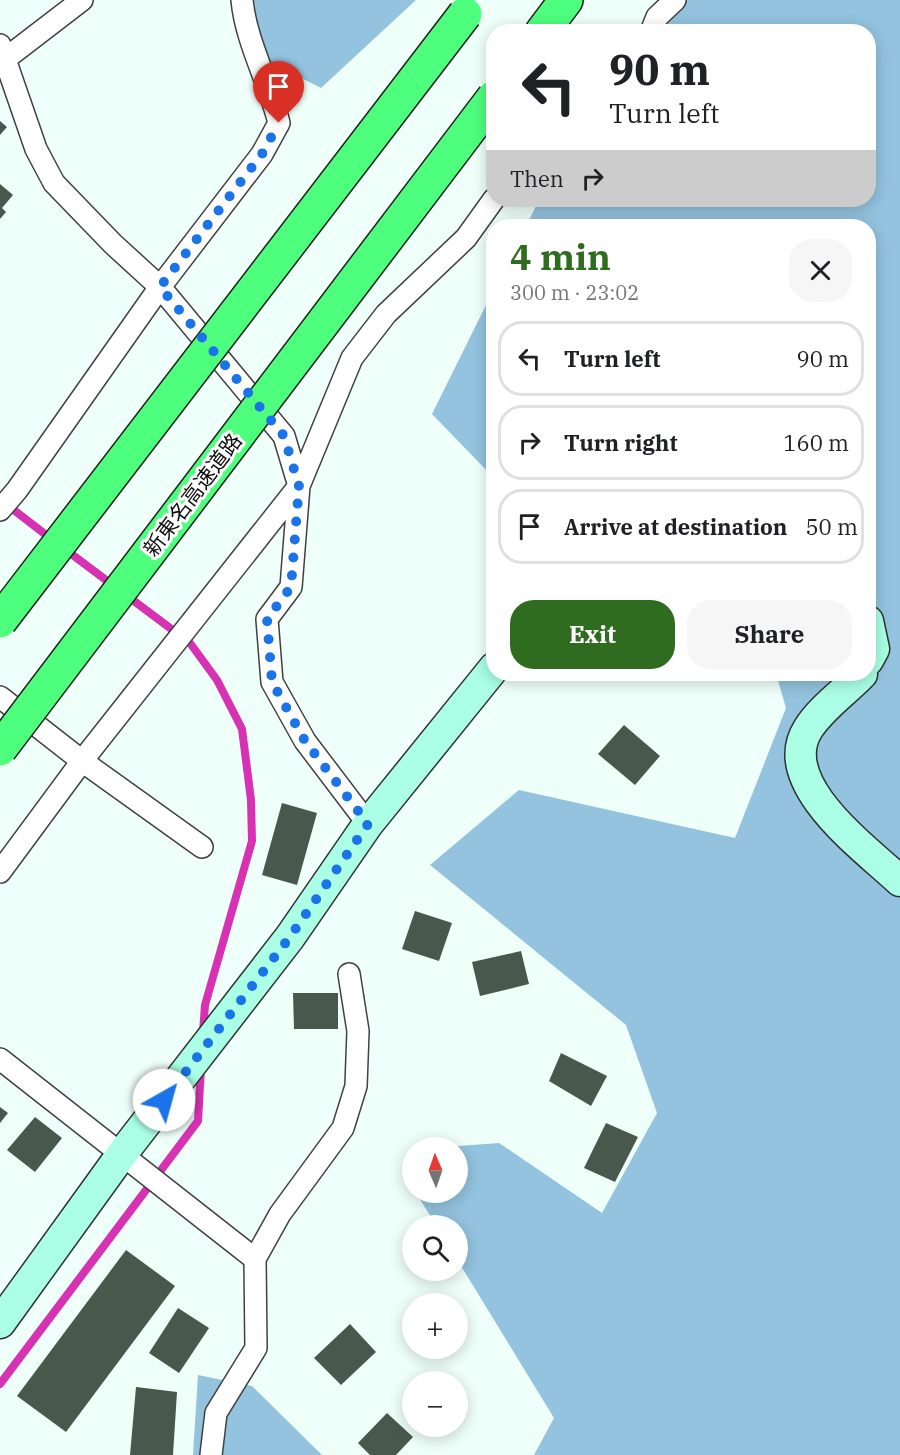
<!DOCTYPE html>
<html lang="en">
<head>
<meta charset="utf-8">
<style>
  body { margin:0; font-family:"IBM Plex Serif","Noto Sans JP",serif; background:#f6f6f6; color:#202124; height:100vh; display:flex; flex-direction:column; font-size:22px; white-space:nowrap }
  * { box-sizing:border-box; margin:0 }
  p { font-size:20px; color:#757577 }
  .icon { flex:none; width:33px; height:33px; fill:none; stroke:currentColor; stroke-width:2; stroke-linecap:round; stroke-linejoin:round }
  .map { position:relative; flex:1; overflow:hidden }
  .panel { position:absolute; left:486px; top:219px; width:390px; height:462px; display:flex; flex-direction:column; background:#fff; border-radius:24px; box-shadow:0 3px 15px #0003 }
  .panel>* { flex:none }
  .banner { position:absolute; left:486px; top:24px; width:390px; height:183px; border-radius:24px; box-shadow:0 3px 15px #0003; background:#fff; color:#202124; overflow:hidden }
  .needle { width:39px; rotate:358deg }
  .tools { position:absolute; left:402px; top:1137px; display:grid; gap:12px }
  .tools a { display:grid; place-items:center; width:66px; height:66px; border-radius:50%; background:#fff; box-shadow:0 3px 15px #0003; font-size:30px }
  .pin { position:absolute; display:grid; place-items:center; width:51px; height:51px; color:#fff; margin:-62px -26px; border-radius:50% 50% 50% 0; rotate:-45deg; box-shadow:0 0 6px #0007 }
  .pin .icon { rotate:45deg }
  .me { position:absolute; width:66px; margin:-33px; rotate:38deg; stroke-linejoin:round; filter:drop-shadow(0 0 4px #0008) }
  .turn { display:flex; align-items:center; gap:21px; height:126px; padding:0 24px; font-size:27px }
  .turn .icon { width:78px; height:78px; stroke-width:2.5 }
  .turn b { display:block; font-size:42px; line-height:51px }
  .then { display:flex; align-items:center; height:57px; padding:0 24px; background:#0003; gap:12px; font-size:22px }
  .round { display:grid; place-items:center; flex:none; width:63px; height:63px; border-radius:24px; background:#f6f6f6 }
  .summary { display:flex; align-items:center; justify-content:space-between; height:102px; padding:0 24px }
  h1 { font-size:36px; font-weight:700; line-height:45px; color:#306c20 }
  .primary-button { display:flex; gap:12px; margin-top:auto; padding:12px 24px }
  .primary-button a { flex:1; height:69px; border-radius:24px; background:#306c20; color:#fff; font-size:24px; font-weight:700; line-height:69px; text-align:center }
  .primary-button a+a { background:#f6f6f6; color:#202124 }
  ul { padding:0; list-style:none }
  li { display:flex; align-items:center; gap:18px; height:75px; margin:0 12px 9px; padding:0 12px; border:3px solid #e0e0e0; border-radius:24px }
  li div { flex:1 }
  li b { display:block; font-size:22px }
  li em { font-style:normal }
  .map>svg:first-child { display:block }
</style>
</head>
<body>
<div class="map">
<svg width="900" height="1455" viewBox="0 0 900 1455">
  <rect width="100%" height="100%" fill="#effff9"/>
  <path fill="#93c3df" d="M 243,0 L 416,0 L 321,88 L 270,62 Z
    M 678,0 L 900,0 L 900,1455 L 534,1455 L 554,1418 L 458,1261 L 458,1226 L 436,1225 L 416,1193 L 458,1192 L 458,1148 L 445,1147 L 499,1143 L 602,1213 L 657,1113 L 626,1025 L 430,865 L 519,790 L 735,838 L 786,708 L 776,674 L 868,674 L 868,226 L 526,226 L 539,200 L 868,200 L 868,32 L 661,31 Z
    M 493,291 L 493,477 L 432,414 Z
    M 198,1375 L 252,1386 L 322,1455 L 193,1455 Z"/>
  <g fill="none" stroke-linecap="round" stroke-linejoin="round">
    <path stroke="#d731b4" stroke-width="8" d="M 6,504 L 54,541
      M 66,550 L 114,586
      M 126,595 L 190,643 L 217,680 L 242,729 L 251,800 L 252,841 L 205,1005 L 203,1032
      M 0,1384 L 198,1121 L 201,1068"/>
  </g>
  <path fill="#49584c" d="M 0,121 L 7,127 L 0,135 Z
    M 0,184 L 13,195 L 2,208 L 6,212 L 0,219 Z
    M 624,725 L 660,756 L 635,785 L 598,754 Z
    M 282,803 L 317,813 L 297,885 L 262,875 Z
    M 415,911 L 452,923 L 439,961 L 402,949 Z
    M 521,951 L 529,984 L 480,996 L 472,962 Z
    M 293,993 L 338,993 L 338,1029 L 294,1029 Z
    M 561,1053 L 607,1076 L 591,1106 L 549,1081 Z
    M 0,1107 L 8,1113 L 0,1123 Z
    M 35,1117 L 62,1138 L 35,1172 L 7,1150 Z
    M 606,1123 L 638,1137 L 615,1182 L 584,1168 Z
    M 126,1250 L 175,1286 L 66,1432 L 17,1396 Z
    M 178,1308 L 209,1328 L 179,1373 L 149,1353 Z
    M 350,1324 L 376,1352 L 341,1385 L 314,1358 Z
    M 136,1387 L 177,1392 L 173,1455 L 130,1455 Z
    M 387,1413 L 413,1437 L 396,1455 L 370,1455 L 358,1443 Z"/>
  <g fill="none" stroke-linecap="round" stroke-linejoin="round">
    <defs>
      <path id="street" d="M 651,32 L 657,17 L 675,0
        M 0,45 L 36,149 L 54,183 L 113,244 L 160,287 L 284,436 L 299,486 L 291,587 L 267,619 L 272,682 L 305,741 L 368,824
        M 0,63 L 82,0
        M 0,510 L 17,490 L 160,287 L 262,154 L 279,123 C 269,82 246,42 242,0
        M 0,697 L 82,761 L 202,847
        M 0,872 L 82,761 L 299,486 L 352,358 L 386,314 L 466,238 L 494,199
        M 0,1059 L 255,1259
        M 211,1455 L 216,1413 L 256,1348 L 255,1259 L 280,1214 L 343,1128 L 356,1086 L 358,1031 L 349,974"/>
      <path id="secondary" d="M 868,621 L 874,649 L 868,660
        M 862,674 C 845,692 822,707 808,729 C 774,783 866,849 900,881
        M 0,1323 L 122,1154 L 290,937 L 368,824 L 494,668"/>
      <path id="highway" d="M 542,32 L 566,0"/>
    </defs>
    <use href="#street" stroke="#414141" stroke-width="24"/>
    <use href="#secondary" stroke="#303030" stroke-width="33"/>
    <use href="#highway" stroke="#1f1f1f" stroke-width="36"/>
    <use href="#street" stroke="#fff" stroke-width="21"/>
    <use href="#secondary" stroke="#aaffe5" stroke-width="30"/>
    <use href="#highway" stroke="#4efe7d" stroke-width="33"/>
    <defs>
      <path id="highway-bridge" d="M 0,621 L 465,14
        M 0,749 L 494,97"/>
    </defs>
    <use href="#highway-bridge" stroke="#1f1f1f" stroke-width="36" stroke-linecap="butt"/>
    <use href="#highway-bridge" stroke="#4efe7d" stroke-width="33"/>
  </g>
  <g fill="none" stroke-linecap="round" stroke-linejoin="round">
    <path stroke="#1a73e8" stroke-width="10" stroke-dasharray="0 18" d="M 164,1100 L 290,937 L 368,824 L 305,741 L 272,682 L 267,619 L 291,587 L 299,486 L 284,436 L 160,287 L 262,154 L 279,123"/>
  </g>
  <g text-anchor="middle" stroke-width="6" stroke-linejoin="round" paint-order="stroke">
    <g font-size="21" fill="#0e0e0e" stroke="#fff">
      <text transform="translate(193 495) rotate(-53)" y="7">新東名高速道路</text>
    </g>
  </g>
</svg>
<div class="tools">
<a><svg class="needle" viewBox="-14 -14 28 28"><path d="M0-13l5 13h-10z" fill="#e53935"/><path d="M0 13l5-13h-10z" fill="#757577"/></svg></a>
<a><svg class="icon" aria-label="search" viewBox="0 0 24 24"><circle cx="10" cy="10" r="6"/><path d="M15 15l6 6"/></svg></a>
<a>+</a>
<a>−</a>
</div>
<div class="pin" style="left:279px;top:123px;background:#d93025"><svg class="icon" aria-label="arrive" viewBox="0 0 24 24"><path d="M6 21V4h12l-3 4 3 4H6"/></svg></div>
<svg class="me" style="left:164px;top:1100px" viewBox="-20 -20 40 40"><circle r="19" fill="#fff"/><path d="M0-13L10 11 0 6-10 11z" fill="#1a73e8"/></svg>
<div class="banner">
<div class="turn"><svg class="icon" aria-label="left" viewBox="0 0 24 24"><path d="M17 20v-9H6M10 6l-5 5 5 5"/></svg><div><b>90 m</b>Turn left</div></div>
<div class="then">Then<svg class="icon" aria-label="right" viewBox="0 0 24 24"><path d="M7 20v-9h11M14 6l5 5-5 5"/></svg></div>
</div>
<section class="panel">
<div class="summary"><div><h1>4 min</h1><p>300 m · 23:02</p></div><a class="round"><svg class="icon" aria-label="close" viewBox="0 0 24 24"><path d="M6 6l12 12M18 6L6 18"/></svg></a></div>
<ul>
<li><svg class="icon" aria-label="left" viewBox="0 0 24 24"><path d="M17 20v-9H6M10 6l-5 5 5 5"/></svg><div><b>Turn left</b></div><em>90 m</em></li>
<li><svg class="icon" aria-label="right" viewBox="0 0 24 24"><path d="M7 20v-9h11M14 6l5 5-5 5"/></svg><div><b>Turn right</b></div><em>160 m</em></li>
<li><svg class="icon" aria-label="arrive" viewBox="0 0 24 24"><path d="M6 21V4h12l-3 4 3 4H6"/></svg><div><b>Arrive at destination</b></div><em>50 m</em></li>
</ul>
<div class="primary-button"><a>Exit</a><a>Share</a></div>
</section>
</div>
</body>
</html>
